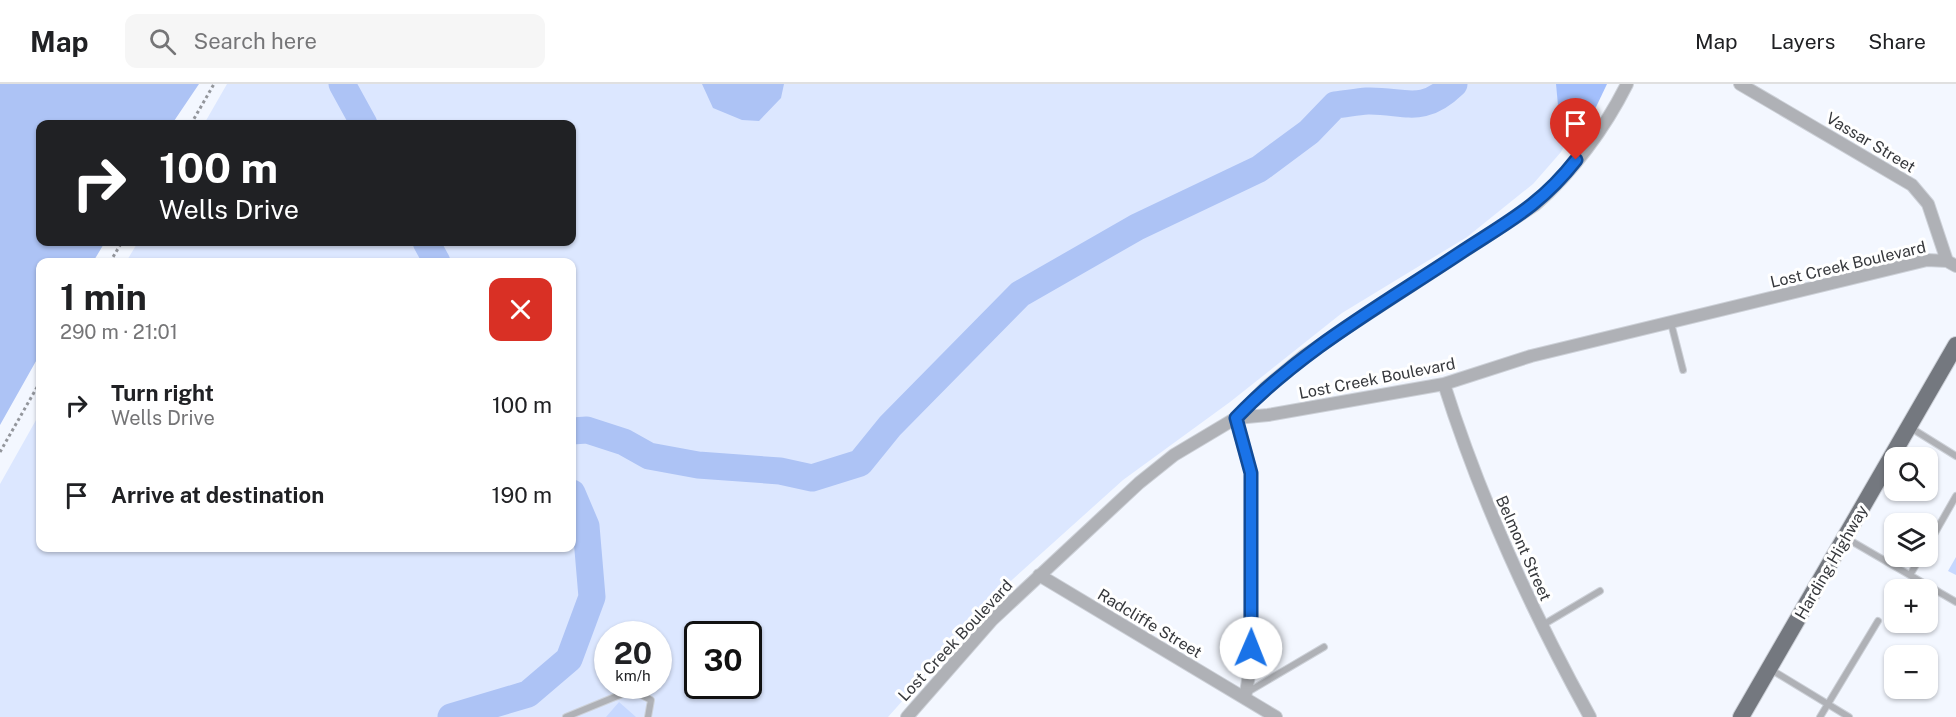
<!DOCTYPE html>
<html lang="en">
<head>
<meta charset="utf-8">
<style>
  body { margin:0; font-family:"Public Sans",sans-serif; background:#f6f6f6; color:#202124; height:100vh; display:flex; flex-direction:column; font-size:22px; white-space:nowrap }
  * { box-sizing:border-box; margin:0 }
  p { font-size:20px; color:#757577 }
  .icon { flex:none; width:33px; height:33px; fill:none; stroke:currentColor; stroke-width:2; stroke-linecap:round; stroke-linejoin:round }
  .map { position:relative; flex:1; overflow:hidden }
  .sheet { position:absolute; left:36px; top:174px; width:540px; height:294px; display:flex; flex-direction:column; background:#fff; border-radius:12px; box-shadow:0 2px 4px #0004 }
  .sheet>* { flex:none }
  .banner { position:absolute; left:36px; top:36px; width:540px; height:126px; border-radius:12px; box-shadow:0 2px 4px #0004; background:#202124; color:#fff; overflow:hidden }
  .fabs { position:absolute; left:1884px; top:363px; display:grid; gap:12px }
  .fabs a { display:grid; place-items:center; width:54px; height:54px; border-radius:12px; background:#fff; box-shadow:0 2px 4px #0004; font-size:30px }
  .speed { position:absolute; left:594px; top:537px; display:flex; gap:12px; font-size:30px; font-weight:700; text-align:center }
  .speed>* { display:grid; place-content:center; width:78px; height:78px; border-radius:50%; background:#fff; box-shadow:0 2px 4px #0004; line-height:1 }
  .speed small { font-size:15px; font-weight:400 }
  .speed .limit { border:3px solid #111; border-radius:9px; background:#fff; color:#111 }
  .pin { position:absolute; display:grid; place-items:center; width:51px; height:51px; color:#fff; margin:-62px -26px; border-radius:50% 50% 50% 0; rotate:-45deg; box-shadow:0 0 6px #0007 }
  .pin .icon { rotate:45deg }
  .me { position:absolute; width:66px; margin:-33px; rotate:1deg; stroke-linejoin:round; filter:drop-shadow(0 0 4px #0008) }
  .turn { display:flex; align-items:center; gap:21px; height:126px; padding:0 24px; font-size:27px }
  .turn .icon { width:78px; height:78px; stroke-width:2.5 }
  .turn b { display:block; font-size:42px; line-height:51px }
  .round { display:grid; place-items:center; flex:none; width:63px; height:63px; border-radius:12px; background:#f6f6f6 }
  .overview { display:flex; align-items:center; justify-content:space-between; height:102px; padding:0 24px }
  h1 { font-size:36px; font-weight:700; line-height:45px }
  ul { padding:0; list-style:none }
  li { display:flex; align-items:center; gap:18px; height:90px; padding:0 24px }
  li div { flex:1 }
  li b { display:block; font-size:22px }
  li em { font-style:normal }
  header { display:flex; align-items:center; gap:36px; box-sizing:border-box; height:84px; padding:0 30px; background:#fff; border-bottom:2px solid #e0e0e0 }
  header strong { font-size:28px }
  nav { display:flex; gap:33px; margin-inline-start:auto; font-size:21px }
  .search { width:420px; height:54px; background:#f6f6f6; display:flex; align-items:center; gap:15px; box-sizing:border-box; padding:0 21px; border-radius:12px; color:#757577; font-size:22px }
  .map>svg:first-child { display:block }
</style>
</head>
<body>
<header>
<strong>Map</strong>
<div class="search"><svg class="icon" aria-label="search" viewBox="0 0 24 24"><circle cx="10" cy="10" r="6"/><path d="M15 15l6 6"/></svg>Search here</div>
<nav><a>Map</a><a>Layers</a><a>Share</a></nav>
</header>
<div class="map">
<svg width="1956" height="633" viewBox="0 0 1956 633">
  <rect width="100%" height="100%" fill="#f3f7ff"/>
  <path fill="#dce7ff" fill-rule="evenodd" d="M 227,0 L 1592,0 L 1579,34 L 1561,68 L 1533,100 L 1467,153 L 1342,229 L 1230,318 L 1123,396 L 1003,504 L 888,633 L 0,633 L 0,400 L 40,329 L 40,464 L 572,464 L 572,178 L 126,178 L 138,158 L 572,158 L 572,40 L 204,40 ZM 608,550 L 658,550 L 658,602 L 608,602 ZM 698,550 L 748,550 L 748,602 L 698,602 Z"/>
  <path fill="#a3bffc" d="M 1556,0 L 1607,0 L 1587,42 L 1560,42 Z"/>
  <path fill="#adc3f5" d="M 0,0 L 199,0 L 172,40 L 40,40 L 40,158 L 105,158 L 93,178 L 40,178 L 40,270 L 0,341 Z
    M 702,0 L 784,0 L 781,14 L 759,37 L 742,36 L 713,24 Z"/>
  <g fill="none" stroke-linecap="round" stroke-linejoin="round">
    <path stroke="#adc3f5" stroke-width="27" d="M 342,0 L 364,40
      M 426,158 L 437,178
      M 572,347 L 587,346 L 624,358 L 649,372 L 698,381 L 780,387 L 812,394 L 860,379 L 890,342 L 1020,210 L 1137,143 L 1259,85 L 1309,48 L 1335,21 C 1345,20 1356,18 1367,17 C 1405,16 1421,32 1454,0
      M 451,633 L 528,610 L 569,575 L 592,513 L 586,442 L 572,409"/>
  </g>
  <path fill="#c7d8fe" d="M 1956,473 L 1956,491 L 1948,487 Z
    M 619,618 L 636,633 L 606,633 Z"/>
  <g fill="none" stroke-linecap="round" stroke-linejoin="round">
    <defs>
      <path id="service" d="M 1671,239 L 1683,286
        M 1911,344 L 1956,372
        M 1846,454 L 1956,518
        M 1928,461 L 1956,412
        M 1910,491 L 1921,472
        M 1541,542 L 1600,507
        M 1770,585 L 1849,633
        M 1246,609 L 1324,563
        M 566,633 L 632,606 L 651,616 L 648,633
        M 1820,633 L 1878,537"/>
      <path id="minor" d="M 1740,0 L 1912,101 L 1928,120 L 1947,177
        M 1444,300 C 1481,417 1531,526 1590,633
        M 1039,491 L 1276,633
        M 1245,614 L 1250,585 L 1251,389 L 1236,334 L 1265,304 L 1305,271 L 1535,121 C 1572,89 1605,44 1627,0
        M 907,633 L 992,536 L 1139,399 L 1174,371 L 1236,334 L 1268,331 L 1444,300 L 1531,272 L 1927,176 L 1947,177 L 1956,182"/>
      <path id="primary" d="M 1741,633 L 1956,261"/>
    </defs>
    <use href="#service" stroke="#cdd1d8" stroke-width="8"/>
    <use href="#minor" stroke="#cdd1d8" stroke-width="14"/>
    <use href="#primary" stroke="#cdd1d8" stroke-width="18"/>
    <path stroke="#93969c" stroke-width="3" stroke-dasharray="3 3" stroke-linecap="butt" d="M 191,40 L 214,0
      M 110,178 L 122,158
      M 0,368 L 40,298"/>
    <use href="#service" stroke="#afb1b6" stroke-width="6"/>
    <use href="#minor" stroke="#afb1b6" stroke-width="12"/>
    <use href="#primary" stroke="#74787f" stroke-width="16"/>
  </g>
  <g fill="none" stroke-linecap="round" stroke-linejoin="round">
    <defs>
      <path id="route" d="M 1251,564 L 1251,389 L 1236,334 C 1301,266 1382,221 1460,169 C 1507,138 1540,122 1576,76"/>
    </defs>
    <use href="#route" stroke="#114b97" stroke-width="15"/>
    <use href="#route" stroke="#1a73e8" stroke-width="10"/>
  </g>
  <g text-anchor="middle" stroke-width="6" stroke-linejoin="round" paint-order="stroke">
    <g font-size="16" fill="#36383c" stroke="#fff">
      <text transform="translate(1871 58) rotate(31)" y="6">Vassar Street</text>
      <text transform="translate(1848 180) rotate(-13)" y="6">Lost Creek Boulevard</text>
      <text transform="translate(1377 294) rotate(-11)" y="6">Lost Creek Boulevard</text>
      <text transform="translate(1524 464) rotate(66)" y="6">Belmont Street</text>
      <text transform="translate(1831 478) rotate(-60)" y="6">Harding Highway</text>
      <text transform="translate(1150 539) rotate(31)" y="6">Radcliffe Street</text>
      <text transform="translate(955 556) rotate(-47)" y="6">Lost Creek Boulevard</text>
    </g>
  </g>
</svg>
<div class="fabs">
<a><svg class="icon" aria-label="search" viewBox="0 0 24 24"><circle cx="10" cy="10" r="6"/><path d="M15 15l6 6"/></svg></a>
<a><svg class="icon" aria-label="layers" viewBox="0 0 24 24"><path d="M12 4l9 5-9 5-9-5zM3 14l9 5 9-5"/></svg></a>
<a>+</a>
<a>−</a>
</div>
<div class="speed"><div>20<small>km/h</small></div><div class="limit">30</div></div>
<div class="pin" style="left:1576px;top:76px;background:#d93025"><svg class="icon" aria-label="arrive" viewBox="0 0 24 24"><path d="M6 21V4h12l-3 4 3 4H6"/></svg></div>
<svg class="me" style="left:1251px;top:564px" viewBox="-20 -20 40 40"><circle r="19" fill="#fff"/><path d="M0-13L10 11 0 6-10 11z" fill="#1a73e8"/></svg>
<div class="banner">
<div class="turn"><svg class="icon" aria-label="right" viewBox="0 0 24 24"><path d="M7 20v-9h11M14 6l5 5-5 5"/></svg><div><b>100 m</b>Wells Drive</div></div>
</div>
<section class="sheet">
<div class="overview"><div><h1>1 min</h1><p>290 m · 21:01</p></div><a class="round" style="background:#d93025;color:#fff"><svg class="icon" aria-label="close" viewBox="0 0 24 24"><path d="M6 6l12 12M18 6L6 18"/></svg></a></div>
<ul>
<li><svg class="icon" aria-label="right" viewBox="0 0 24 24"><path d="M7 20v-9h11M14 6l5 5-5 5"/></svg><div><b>Turn right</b><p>Wells Drive</p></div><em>100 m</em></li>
<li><svg class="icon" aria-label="arrive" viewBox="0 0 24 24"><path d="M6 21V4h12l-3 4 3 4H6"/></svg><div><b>Arrive at destination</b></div><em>190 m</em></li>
</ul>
</section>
</div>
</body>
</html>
